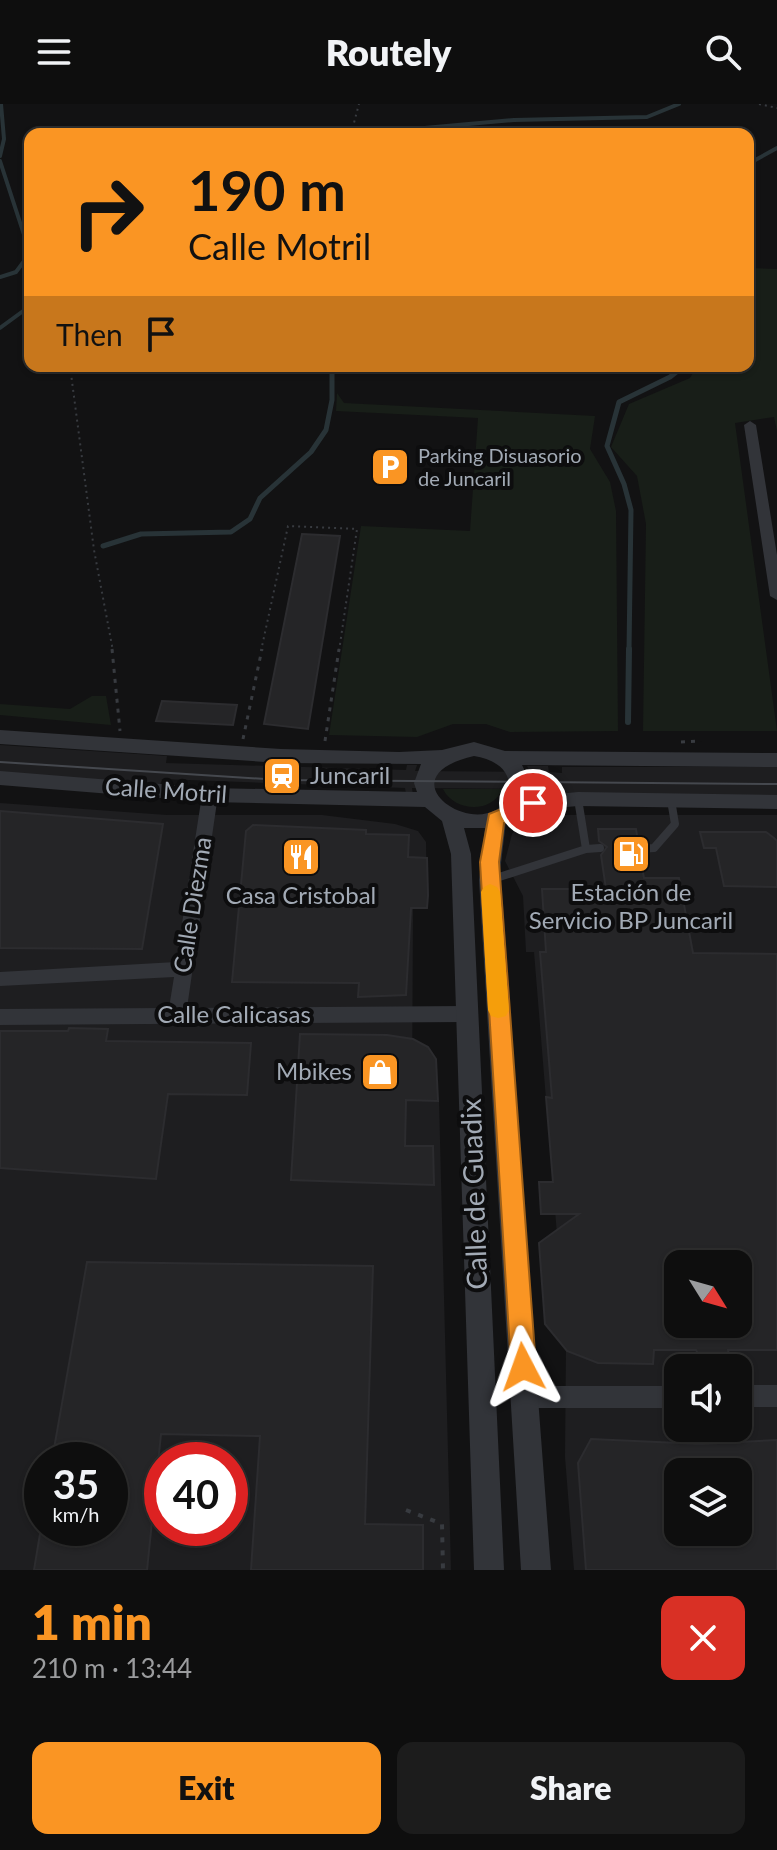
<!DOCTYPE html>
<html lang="en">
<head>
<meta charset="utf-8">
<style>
  body { margin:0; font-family:Lato,sans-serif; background:#1c1c1c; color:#f1f3f6; height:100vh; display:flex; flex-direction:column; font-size:30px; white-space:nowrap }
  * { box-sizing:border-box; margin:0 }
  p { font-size:26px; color:#9b9c9e }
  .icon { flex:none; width:44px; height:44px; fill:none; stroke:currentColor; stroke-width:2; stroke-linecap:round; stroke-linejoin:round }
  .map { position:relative; height:1466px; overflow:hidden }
  .panel { display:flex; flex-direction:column; background:#0e0e0e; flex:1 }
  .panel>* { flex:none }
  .banner { position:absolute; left:24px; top:24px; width:730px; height:244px; border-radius:16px; box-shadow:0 2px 6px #0004,0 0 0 2px #2e2e2e; background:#fa9523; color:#111; overflow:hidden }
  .needle { width:52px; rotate:127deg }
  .tools { position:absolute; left:664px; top:1146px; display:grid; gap:16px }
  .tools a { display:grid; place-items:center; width:88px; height:88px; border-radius:16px; background:#0e0e0e; box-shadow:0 2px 6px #0004,0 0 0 2px #2e2e2e; font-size:40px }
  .speed { position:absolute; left:24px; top:1338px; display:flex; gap:16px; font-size:40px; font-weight:700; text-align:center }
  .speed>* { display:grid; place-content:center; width:104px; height:104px; border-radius:50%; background:#0e0e0e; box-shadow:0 2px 6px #0004,0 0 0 2px #2e2e2e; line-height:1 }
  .speed small { font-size:20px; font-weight:400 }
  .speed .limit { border:12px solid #d22; background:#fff; color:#111 }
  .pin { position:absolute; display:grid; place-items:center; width:68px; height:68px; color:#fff; margin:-34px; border:4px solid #fff; border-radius:50%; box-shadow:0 2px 8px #0007 }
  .me { position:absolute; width:88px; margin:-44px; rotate:356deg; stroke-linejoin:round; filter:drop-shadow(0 0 6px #0008) }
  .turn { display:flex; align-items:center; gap:28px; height:168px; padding:0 32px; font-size:36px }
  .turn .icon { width:104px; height:104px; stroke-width:2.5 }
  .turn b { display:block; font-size:56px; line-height:68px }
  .then { display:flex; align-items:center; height:76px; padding:0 32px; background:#0003; gap:16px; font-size:30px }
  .round { display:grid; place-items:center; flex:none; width:84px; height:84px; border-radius:16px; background:#1c1c1c }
  .headline { display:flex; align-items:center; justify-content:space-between; height:136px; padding:0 32px }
  h1 { font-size:48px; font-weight:800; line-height:60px; color:#fa9523 }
  .action { display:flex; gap:16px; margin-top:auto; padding:16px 32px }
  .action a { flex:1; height:92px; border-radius:16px; background:#fa9523; color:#111; font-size:32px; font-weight:800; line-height:92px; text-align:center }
  .action a+a { background:#1c1c1c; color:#f1f3f6 }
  header { display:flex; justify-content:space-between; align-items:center; height:104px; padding:0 32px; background:#0e0e0e; font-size:36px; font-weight:800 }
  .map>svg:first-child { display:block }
</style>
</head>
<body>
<header><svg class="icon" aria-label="menu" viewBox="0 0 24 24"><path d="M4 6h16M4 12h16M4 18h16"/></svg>Routely<svg class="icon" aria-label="search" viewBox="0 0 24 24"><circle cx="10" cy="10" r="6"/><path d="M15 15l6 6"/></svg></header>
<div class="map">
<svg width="777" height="1466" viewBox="0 0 777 1466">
  <rect width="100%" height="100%" fill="#121213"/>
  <path fill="#1e1e20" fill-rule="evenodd" d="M 0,641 L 167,652 L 166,659 L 406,666 L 407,661 L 417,661 L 415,667 L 530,668 L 527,662 L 548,662 L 549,668 L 562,669 L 562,663 L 777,663 L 777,691 L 565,691 L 564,685 L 551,685 L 551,690 L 534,690 L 533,685 L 412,684 L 413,691 L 406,690 L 405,684 L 162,675 L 160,681 L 0,670 Z
    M 0,699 L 167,711 L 322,711 L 395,720 L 418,727 L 426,738 L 427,804 L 413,805 L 412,996 L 439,997 L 451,1466 L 0,1466 ZM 42,1356 L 110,1356 L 110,1424 L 42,1424 ZM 162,1356 L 230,1356 L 230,1424 L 162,1424 Z
    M 524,711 L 777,711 L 777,1466 L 574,1466 L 565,1353 L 566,1241 L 534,848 L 526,848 L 523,792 L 505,757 L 512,730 ZM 678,1160 L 738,1160 L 738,1220 L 678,1220 ZM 678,1264 L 738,1264 L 738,1324 L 678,1324 ZM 678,1368 L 738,1368 L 738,1428 L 678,1428 Z"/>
  <path fill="#181e18" d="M 748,164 L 777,165 L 777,327 L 774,313 L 735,319 L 777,627 L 643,627 L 646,420 L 637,372 L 611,343 L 629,300 L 690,274 L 697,262 L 748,262 Z
    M 337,289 L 344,299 L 595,312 L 590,345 L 610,378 L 616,407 L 618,627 L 510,628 L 486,620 L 453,620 L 417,633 L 329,631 L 361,422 L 470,427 L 478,314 L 336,307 Z
    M 92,592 L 106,592 L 111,621 L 0,611 L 0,600 L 70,605 Z
    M 443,685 L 502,685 C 493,710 454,708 443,685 Z"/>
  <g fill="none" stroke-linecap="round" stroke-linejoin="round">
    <path stroke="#283337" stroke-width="4" d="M 358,30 L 514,16 L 647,13 L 679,0
      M 0,52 L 4,35 L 1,0
      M 0,57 L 30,149 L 16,168 L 0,173
      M 748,60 L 777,44
      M 0,224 L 30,202"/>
    <path stroke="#283337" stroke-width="5" d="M 103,442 L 141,430 L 231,428 L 250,415 L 260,394 L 311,348 L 326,326 L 332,296 L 332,262
      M 629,547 L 631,406 L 624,380 L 607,342 L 619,298 L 670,273 L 684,262"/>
    <path stroke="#283337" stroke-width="6" d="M 628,618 L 629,545"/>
  </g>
  <path fill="#252527" stroke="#2c2c2f" stroke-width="2" fill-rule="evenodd" d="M 302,430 L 340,432 L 308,625 L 264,620 Z
    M 162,597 L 237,601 L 233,621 L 156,617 Z
    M 0,707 L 163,720 L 142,845 L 0,844 Z
    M 253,721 L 366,726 L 366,730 L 409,731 L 408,753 L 427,754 L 428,791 L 427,804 L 411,804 L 406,891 L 358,893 L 359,879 L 232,878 L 246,727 Z
    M 598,725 L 636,725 L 638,738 L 632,746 L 640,752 L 644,774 L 679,774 L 693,849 L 777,850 L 777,1246 L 728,1246 L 730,1259 L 703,1259 L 696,1246 L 654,1246 L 653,1260 L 598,1259 L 567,1247 L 545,1220 L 539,1139 L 579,1110 L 541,1110 L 539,1078 L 553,1078 L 546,993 L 552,994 L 540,848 L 546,848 L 542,785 L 606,785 L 601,751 L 607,743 L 599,737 ZM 678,1160 L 738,1160 L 738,1220 L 678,1220 Z
    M 700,728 L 766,728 L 774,734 L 777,737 L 777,783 L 724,782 L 716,744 L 704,744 Z
    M 69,924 L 108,925 L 106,937 L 251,939 L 247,991 L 168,990 L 156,1075 L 0,1064 L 0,927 L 68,927 Z
    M 300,930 L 387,931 L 413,935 L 428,943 L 436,955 L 438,997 L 406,996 L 405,1042 L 433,1042 L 434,1081 L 291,1076 Z
    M 87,1158 L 373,1162 L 365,1420 L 423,1421 L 423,1466 L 251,1466 L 260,1332 L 161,1330 L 147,1466 L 34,1466 L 41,1424 L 110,1424 L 110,1356 L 52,1356 Z
    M 591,1335 L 700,1340 L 777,1336 L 777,1466 L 586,1466 L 578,1359 ZM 678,1368 L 738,1368 L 738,1428 L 678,1428 Z"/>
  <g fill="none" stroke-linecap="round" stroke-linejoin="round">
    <path stroke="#383b40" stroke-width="2" stroke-dasharray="2 4" stroke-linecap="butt" d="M 759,0 L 777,4
      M 351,30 L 359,0
      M 70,262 L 94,446 L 113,547
      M 261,547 L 288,422 L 357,425 L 339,547"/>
    <path stroke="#383b40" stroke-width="3" stroke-dasharray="4 6" stroke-linecap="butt" d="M 112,545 L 120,627
      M 243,635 L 262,545
      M 325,637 L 339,545
      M 681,638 L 701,637"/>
    <path stroke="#383b40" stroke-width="4" stroke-dasharray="5 8" stroke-linecap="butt" d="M 406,1406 L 442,1420 L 443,1466"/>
    <path stroke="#323439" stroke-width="8" d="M 578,695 L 586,745
      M 639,745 L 654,744 L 675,720 L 671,696
      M 490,776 L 586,745 L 600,744"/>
    <path fill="#323439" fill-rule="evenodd" d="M 750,317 L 756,321 L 777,451 L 777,496 L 770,492 L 744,321 Z
      M 210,685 L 218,691 L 187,904 L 467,902 L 473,905 L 476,910 L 473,915 L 467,918 L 0,921 L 0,905 L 169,904 L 174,873 L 0,882 L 0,868 L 176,858 L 202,691 Z
      M 738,1281 L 777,1281 L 777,1303 L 738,1303 Z
      M 526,1282 L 678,1282 L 678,1304 L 526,1304 L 518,1301 L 515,1293 L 518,1285 Z"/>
    <path fill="#323439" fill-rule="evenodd" d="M 0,626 L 281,645 L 399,648 L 442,646 L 474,638 L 505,647 L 777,649 L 777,663 L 522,661 L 529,675 L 528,693 L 578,688 L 777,691 L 777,705 L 578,702 L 533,706 L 506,717 L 499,776 L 551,1466 L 521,1466 L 479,776 L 485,724 L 464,724 L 471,750 L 504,1466 L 474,1466 L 451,750 L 442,717 L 425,703 L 210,698 L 0,681 L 0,667 L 210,684 L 417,688 L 414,679 L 421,660 L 281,659 L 0,640 ZM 474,652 C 497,656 513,667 509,692 C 483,743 378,674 474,652 Z"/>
    <path stroke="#45484e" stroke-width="2" d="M 0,658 L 281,676 L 777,680"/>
  </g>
  <path fill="#fa9523" stroke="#a26117" stroke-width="2" d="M 533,692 L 542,699 L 539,704 L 504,719 L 499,758 L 536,1263 L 532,1271 L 523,1275 L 515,1271 L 511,1263 L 480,758 L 489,710 Z"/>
  <path fill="#f59e0b" d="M 490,780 L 497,783 L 500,788 L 509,906 L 506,912 L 498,914 L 491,912 L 488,906 L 481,788 L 484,783 Z"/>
  <defs>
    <symbol id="parking-square" viewBox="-11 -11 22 22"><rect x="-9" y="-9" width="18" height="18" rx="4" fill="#fa9523" stroke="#0d0d0e"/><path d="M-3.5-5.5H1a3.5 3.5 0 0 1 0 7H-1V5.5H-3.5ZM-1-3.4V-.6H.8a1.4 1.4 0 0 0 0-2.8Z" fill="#fff"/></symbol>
    <symbol id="station-square" viewBox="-11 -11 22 22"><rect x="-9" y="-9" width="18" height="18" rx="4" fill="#fa9523" stroke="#0d0d0e"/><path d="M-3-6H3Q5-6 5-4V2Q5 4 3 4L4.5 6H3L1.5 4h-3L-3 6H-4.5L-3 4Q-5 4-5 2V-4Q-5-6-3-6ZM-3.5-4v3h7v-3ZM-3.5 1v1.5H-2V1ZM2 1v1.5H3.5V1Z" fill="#fff"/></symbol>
    <symbol id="fuel-square" viewBox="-11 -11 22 22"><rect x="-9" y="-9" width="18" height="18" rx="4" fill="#fa9523" stroke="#0d0d0e"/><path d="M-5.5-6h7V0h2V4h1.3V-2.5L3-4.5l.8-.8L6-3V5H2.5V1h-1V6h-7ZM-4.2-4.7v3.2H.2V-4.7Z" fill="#fff"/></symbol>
    <symbol id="restaurant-square" viewBox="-11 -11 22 22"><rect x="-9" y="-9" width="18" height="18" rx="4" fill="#fa9523" stroke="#0d0d0e"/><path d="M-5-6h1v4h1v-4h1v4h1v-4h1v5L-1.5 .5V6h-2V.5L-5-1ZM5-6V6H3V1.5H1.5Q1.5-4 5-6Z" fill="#fff"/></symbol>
    <symbol id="shop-square" viewBox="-11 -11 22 22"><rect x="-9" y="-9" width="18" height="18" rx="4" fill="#fa9523" stroke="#0d0d0e"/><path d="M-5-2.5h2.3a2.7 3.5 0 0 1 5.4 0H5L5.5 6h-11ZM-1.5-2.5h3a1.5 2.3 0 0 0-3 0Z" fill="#fff"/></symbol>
  </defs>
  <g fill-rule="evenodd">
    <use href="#parking-square" x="368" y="341" width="44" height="44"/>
    <use href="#station-square" x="260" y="650" width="44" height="44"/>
    <use href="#fuel-square" x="609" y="728" width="44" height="44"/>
    <use href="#restaurant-square" x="279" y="731" width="44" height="44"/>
    <use href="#shop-square" x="358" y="946" width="44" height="44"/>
  </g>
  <g text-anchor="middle" stroke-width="8" stroke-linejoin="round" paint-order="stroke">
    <g font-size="20" fill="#a2aab5" stroke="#0d0d0e" text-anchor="start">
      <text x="418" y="359">Parking Disuasorio<tspan x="418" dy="23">de Juncaril</tspan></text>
    </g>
    <g font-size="24" fill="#a2aab5" stroke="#0d0d0e">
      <text x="310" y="680" text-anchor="start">Juncaril</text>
      <text x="631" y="797">Estación de<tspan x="631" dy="28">Servicio BP Juncaril</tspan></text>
      <text x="301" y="800">Casa Cristobal</text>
      <text x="352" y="976" text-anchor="end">Mbikes</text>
    </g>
    <g font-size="24" fill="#a2aab5" stroke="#0d0d0e">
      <text transform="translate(166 687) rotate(4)" y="8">Calle Motril</text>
      <text transform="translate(193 801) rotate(-81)" y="8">Calle Diezma</text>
      <text x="234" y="919">Calle Calicasas</text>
    </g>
    <g font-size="28" fill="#a2aab5" stroke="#0d0d0e">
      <text transform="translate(474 1090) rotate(-92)" y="10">Calle de Guadix</text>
    </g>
  </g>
</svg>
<div class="tools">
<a><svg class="needle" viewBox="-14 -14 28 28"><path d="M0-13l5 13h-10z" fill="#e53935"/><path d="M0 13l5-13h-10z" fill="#9b9c9e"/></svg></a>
<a><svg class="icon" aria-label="sound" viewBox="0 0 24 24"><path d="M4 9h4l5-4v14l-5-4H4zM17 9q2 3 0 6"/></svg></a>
<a><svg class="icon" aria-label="layers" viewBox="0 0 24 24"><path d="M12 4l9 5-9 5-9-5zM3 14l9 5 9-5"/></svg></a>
</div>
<div class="speed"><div>35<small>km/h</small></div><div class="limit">40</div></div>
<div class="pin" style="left:533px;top:699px;background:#d93025"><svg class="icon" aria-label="arrive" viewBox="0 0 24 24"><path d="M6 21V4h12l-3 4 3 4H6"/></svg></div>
<svg class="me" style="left:523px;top:1263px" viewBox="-20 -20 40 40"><path d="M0-17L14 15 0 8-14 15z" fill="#fa9523" stroke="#fff" stroke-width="4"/></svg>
<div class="banner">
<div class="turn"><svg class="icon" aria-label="right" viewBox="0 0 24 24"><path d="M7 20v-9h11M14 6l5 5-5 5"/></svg><div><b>190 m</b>Calle Motril</div></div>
<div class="then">Then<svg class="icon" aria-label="arrive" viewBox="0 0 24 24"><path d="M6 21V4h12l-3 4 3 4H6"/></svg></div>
</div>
</div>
<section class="panel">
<div class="headline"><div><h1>1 min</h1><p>210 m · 13:44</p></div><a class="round" style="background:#d93025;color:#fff"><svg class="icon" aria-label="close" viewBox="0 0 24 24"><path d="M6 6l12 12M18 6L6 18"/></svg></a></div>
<div class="action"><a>Exit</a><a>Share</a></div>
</section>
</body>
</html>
